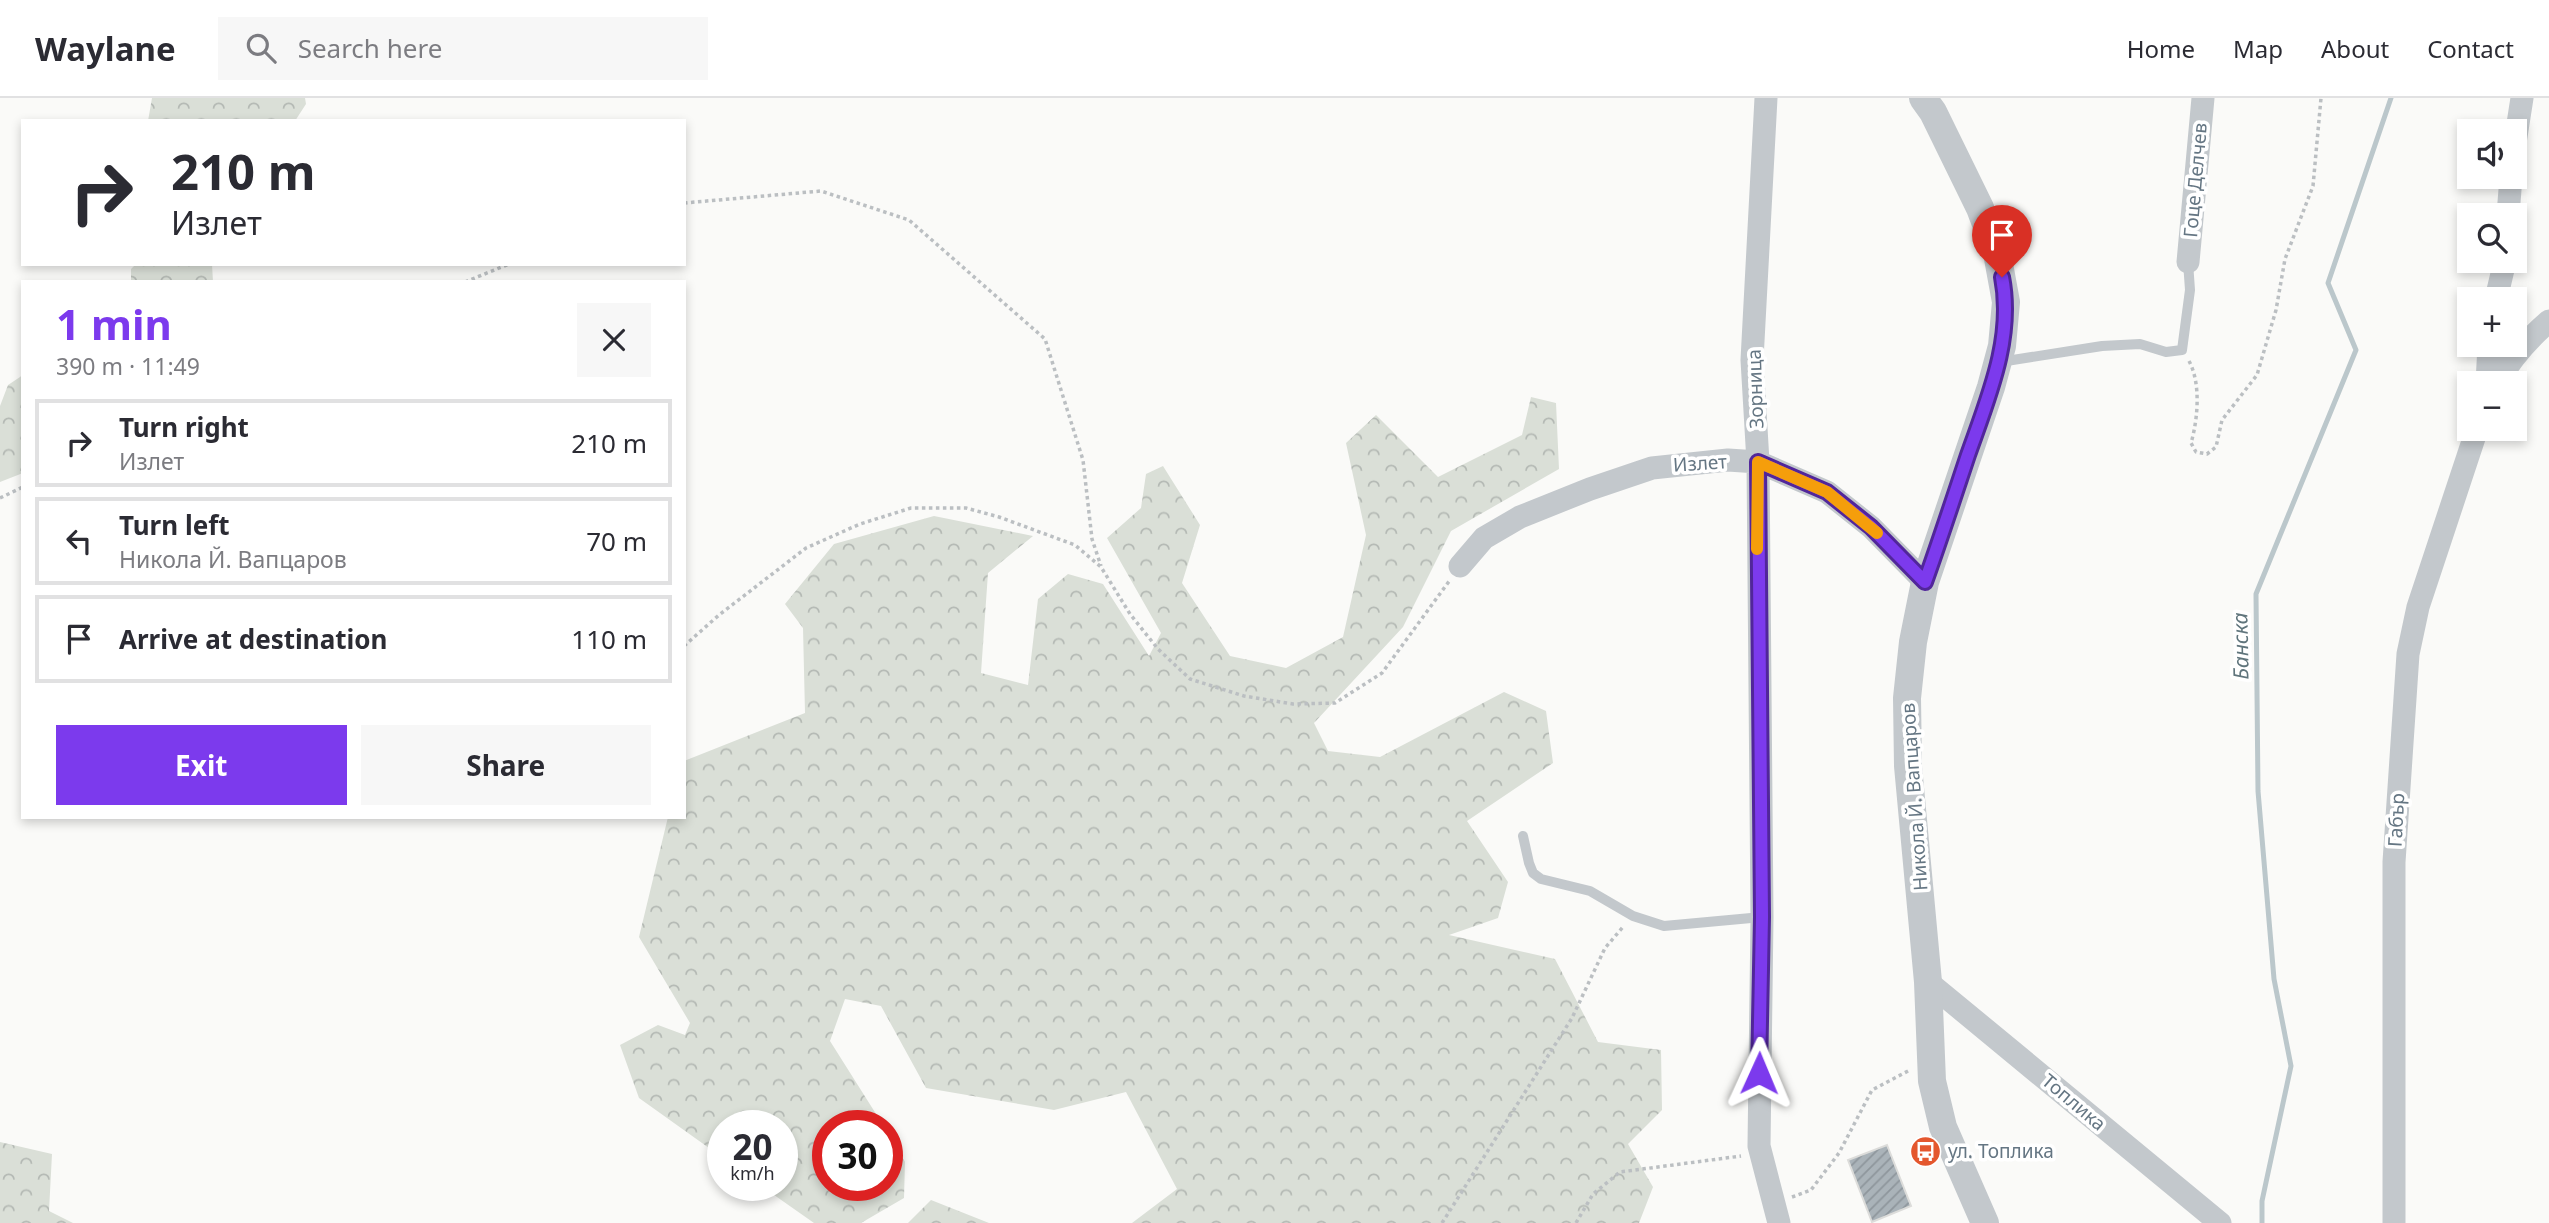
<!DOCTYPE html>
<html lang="en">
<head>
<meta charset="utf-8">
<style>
  body { margin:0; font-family:"Noto Sans",sans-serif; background:#f7f7f7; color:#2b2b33; height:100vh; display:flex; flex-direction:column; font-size:26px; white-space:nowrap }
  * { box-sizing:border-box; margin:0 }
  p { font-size:23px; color:#7c7c81 }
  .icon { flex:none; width:38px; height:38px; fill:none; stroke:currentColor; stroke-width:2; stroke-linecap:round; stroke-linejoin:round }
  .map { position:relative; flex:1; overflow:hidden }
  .panel { position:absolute; left:21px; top:182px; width:665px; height:539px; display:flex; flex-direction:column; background:#fff; border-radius:0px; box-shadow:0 4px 10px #0003 }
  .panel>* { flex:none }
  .hud { position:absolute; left:21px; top:21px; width:665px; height:147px; border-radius:0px; box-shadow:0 4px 10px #0003; background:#fff; color:#2b2b33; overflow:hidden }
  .buttons { position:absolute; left:2457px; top:21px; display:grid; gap:14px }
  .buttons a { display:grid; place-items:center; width:70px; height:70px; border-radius:0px; background:#fff; box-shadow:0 4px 10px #0003; font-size:35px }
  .speed { position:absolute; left:707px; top:1012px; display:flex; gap:14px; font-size:35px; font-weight:700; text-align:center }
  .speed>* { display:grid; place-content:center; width:91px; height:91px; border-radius:50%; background:#fff; box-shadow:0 4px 10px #0003; line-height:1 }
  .speed small { font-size:18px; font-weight:400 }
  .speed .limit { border:10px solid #d22; background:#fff; color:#111 }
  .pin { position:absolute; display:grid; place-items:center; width:60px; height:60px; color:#fff; margin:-72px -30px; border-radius:50% 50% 50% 0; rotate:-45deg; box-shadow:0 0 7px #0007 }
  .pin .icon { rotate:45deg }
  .me { position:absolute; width:77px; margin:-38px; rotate:1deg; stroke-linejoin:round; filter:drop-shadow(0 0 5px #0008) }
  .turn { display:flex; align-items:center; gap:24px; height:147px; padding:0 35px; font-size:32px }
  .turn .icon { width:91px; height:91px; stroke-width:2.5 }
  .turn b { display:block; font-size:49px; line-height:60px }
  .round { display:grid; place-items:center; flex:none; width:74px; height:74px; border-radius:0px; background:#f7f7f7 }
  .summary { display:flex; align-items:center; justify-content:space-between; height:119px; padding:0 35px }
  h1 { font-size:42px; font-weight:700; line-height:52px; color:#7c3aed }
  .cta { display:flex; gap:14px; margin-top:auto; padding:14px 35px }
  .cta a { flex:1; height:80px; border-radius:0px; background:#7c3aed; color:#fff; font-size:28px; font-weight:700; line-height:80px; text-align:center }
  .cta a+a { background:#f7f7f7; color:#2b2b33 }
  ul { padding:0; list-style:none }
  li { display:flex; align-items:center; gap:21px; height:88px; margin:0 14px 10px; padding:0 21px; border:4px solid #e1e1e2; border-radius:0px }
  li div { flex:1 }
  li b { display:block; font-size:26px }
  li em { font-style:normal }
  header { display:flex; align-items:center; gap:42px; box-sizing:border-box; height:98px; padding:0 35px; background:#fff; border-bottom:2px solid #e1e1e2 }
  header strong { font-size:33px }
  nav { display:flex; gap:38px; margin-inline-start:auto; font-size:24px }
  .search { width:490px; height:63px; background:#f7f7f7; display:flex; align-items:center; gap:18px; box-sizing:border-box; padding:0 24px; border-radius:0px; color:#7c7c81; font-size:26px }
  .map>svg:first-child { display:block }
</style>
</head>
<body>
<header>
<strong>Waylane</strong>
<div class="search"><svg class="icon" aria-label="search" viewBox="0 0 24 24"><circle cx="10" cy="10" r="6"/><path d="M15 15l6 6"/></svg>Search here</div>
<nav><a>Home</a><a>Map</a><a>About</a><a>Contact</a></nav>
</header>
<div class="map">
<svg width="2549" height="1125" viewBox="0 0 2549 1125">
  <defs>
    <pattern id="forest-crowns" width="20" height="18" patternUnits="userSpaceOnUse" patternTransform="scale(1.75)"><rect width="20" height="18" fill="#dadfd7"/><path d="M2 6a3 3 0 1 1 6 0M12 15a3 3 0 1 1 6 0" fill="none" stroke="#b4b9b4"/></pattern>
    <pattern id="building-hatch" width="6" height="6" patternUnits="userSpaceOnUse" patternTransform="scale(1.75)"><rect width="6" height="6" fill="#aab3b9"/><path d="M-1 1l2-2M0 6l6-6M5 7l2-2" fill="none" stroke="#8e969c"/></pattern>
  </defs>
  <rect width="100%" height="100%" fill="#fafaf8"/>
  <path fill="url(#forest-crowns)" d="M 152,0 L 305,0 L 306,6 L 295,23 L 148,23 Z
    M 136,166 L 212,166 L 213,184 L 131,184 L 131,171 Z
    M 23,277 L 23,375 L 0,384 L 0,308 L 8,287 Z
    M 1531,299 L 1556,305 L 1559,371 L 1451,433 L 1403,529 L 1314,625 L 1328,653 L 1380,659 L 1504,594 L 1546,613 L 1553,665 L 1467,723 L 1508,784 L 1498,820 L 1449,837 L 1555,861 L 1598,944 L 1661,952 L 1662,1012 L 1628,1046 L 1653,1089 L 1639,1125 L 1132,1125 L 1177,1091 L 1126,994 L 1054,1012 L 926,990 L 881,908 L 845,901 L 830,943 L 883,1027 L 828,1027 L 828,1087 L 887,1087 L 887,1035 L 905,1064 L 904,1100 L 861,1125 L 814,1125 L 760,1087 L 782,1087 L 782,1027 L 723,1027 L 723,1060 L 639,1000 L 620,947 L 658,927 L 685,937 L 690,925 L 639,839 L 668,719 L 684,719 L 684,663 L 805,615 L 803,530 L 785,506 L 834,446 L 934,418 L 1033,438 L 988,475 L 981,575 L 1028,587 L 1038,501 L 1068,476 L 1103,486 L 1149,558 L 1161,535 L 1107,440 L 1141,410 L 1146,376 L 1163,368 L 1200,427 L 1182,485 L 1230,558 L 1286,570 L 1343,539 L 1366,437 L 1346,345 L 1376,317 L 1438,379 L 1522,337 Z
    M 0,1044 L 52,1056 L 49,1113 L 73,1125 L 0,1125 Z
    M 931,1102 L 989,1125 L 908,1125 Z"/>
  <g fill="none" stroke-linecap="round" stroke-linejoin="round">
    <path stroke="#bbc7cb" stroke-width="5" d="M 2262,1125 L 2262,1103 L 2291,968 L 2274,881 L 2258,693 L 2256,496 L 2356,252 L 2328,185 L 2391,0"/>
  </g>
  <path fill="url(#building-hatch)" stroke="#dcdcda" stroke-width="2" d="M 1887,1047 L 1911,1108 L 1872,1124 L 1848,1062 Z"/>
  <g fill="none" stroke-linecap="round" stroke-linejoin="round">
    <path stroke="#bbbfc2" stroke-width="3.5" stroke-dasharray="3.5 3.5" stroke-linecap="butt" d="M 684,105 L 821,93 L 909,122 L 1045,241 L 1083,362 L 1092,441 L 1101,468
      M 465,184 L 509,166
      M 2189,263 C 2201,285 2198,321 2191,345 L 2196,354 L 2207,356 L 2216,349 L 2222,322 L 2257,277 L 2276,212 L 2285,161 L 2313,88 L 2321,0
      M 0,400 L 23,389
      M 684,548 L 719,517 L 806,450 L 860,426 L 911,410 L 966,410 L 999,419 L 1075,447 L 1101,469 L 1130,516 L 1158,551 L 1190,581 L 1244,598 L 1293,606 L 1335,605 L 1382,575 L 1450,482
      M 1792,1099 L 1811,1092 L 1839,1055 L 1872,992 L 1910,972
      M 1442,1125 L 1572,920 L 1605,850 L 1623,829
      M 1576,1125 L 1593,1096 L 1620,1074 L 1741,1058"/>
    <path stroke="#c3c8cc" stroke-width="10" d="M 2000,264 L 2102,248 L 2140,246 L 2166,254 L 2182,252 L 2190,192 L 2188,164
      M 1523,738 L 1529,765 L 1533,775 L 1541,781 L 1590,793 L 1633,818 L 1664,828 L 1762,819"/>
    <path stroke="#c3c8cc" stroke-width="23" d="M 1766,0 L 1752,262 L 1758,364 L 1762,819 L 1759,1048 L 1779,1125
      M 2515,45 L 2522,0
      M 2508,117 L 2511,79
      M 2188,164 L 2203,0
      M 2496,201 L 2505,163
      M 2487,285 L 2489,247
      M 2497,285 C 2511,260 2527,242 2549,223
      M 1460,468 L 1484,440 L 1520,419 L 1590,391 L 1652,370 L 1728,362 L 1758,364 L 1827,394 L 1871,429 L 1925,484
      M 1928,884 L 2220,1125
      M 2394,1125 L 2394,764 L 2408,556 L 2418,509 L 2477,331"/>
    <path stroke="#c3c8cc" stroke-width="28" d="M 1923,0 L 1933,14 L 1980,110 L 1997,155 L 2006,204 L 2002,248 L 1991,289 L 1925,484 L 1913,544 L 1907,600 L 1908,668 L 1928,884 L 1932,983 L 1943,1029 L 1985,1125"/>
  </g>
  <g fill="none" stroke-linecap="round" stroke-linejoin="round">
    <defs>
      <path id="route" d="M 1759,975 L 1762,819 L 1758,364 L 1827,394 L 1871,429 L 1925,484 C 1940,442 1954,399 1968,357 C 1988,300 2014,240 2002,179"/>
    </defs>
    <use href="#route" stroke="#51269a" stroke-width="18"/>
    <use href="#route" stroke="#7c3aed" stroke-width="12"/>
    <path stroke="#f59e0b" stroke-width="12" d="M 1757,451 L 1758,364 L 1827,394 L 1877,435"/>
  </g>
  <defs>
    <symbol id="bus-disc" viewBox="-11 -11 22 22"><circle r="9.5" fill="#e4572e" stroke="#fff"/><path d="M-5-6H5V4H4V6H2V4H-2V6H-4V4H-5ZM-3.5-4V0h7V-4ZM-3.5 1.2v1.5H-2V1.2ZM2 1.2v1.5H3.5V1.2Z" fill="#fff"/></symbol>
  </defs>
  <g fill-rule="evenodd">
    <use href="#bus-disc" x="1908" y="1036" width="35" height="35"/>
  </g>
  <g text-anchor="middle" stroke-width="7" stroke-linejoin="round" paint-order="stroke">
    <g font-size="19" fill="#657683" stroke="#fff">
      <text transform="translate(2195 82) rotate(-85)" y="7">Гоце Делчев</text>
      <text transform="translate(1755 291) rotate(-92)" y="7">Зорница</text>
      <text transform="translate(1700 365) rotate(-4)" y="7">Излет</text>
      <text transform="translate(1914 699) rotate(-94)" y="7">Никола Й. Вапцаров</text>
      <text transform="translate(2396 722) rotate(-87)" y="7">Габър</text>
      <text transform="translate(2074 1004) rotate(40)" y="7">Топлика</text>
    </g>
    <g font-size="19" fill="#657683" stroke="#fff" text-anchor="start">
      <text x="1948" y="1060">ул. Топлика</text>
    </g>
    <g font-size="21" font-style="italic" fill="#60757c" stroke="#fff">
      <text transform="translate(2241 548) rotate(-91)" y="7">Банска</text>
    </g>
  </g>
</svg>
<div class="buttons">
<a><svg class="icon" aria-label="sound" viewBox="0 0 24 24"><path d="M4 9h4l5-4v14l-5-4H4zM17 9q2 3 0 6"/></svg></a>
<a><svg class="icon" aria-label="search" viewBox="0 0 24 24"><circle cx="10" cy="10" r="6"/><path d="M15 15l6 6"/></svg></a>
<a>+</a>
<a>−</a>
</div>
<div class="speed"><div>20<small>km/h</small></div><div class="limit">30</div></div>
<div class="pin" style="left:2002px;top:179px;background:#d93025"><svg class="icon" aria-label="arrive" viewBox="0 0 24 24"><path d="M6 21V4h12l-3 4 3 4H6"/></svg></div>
<svg class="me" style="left:1759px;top:975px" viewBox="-20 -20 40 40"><path d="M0-17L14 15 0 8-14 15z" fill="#7c3aed" stroke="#fff" stroke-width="4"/></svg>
<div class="hud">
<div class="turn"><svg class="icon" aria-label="right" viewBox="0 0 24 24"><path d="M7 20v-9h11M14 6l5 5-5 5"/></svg><div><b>210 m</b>Излет</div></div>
</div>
<section class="panel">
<div class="summary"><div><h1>1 min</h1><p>390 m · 11:49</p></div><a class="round"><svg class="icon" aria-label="close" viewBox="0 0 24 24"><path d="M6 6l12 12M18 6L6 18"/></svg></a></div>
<ul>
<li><svg class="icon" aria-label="right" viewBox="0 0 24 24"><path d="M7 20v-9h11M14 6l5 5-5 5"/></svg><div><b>Turn right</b><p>Излет</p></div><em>210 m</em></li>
<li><svg class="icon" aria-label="left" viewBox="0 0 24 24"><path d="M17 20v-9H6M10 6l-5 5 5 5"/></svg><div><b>Turn left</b><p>Никола Й. Вапцаров</p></div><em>70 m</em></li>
<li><svg class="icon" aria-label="arrive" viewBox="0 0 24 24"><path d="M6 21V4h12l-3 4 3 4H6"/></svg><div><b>Arrive at destination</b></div><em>110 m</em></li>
</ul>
<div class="cta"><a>Exit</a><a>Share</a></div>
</section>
</div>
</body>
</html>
